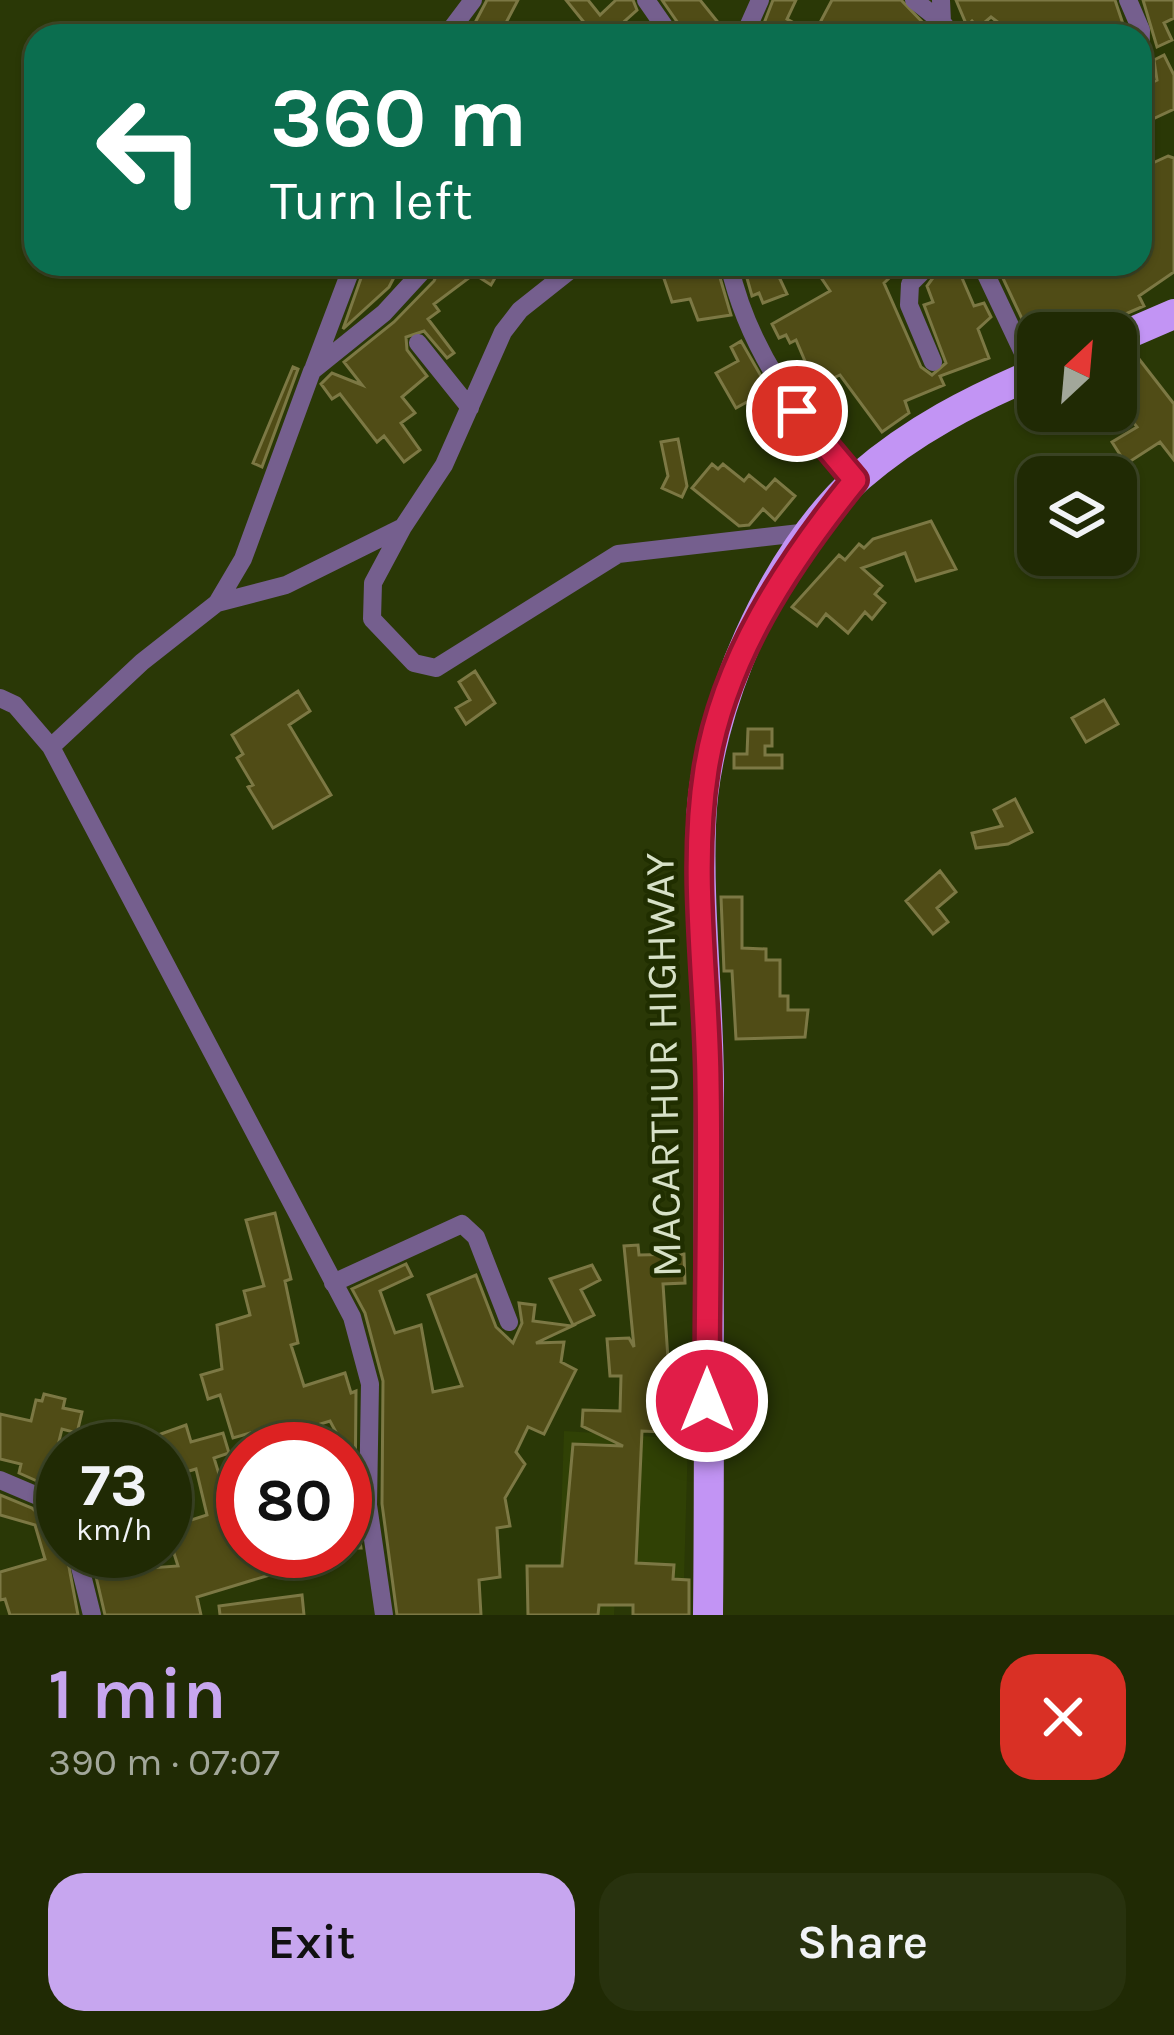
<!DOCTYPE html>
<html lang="en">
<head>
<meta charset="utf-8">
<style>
  body { margin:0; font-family:Karla,sans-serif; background:#28320e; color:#f1f3f6; height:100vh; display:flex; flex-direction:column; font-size:45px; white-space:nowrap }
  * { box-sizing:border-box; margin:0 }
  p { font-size:39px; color:#a2a79a }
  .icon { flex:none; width:66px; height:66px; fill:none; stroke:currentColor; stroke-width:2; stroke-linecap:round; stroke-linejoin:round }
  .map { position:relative; height:1615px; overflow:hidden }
  .drawer { display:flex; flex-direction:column; background:#202a04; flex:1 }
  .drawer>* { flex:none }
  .top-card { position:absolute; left:24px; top:24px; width:1128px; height:252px; border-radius:36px; box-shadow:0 3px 9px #0004,0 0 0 3px #3d4626; background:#0b6e4f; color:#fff; overflow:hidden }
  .needle { width:78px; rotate:26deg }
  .fabs { position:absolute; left:1017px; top:312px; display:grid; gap:24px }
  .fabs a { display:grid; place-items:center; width:120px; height:120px; border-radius:24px; background:#202a04; box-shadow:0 3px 9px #0004,0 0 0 3px #3d4626; font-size:60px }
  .speed { position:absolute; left:36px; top:1422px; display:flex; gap:24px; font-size:60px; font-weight:700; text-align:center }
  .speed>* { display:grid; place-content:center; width:156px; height:156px; border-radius:50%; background:#202a04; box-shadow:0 3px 9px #0004,0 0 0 3px #3d4626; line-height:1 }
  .speed small { font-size:30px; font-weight:400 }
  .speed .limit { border:18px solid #d22; background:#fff; color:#111 }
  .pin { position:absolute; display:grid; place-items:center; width:102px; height:102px; color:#fff; margin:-51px; border:6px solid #fff; border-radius:50%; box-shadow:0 3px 12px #0007 }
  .me { position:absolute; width:132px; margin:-66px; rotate:0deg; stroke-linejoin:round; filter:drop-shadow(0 0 9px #0008) }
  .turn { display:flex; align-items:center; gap:42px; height:252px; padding:0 48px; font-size:54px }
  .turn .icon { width:156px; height:156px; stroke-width:2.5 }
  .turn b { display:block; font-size:84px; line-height:102px }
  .round { display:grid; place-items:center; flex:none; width:126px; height:126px; border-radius:36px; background:#28320e }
  .head { display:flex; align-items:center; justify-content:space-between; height:204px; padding:0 48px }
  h1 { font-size:72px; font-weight:600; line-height:90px; color:#c7a6ef }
  .cta { display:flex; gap:24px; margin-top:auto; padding:24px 48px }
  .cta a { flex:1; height:138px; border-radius:36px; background:#c7a6ef; color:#111; font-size:48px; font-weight:600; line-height:138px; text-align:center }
  .cta a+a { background:#28320e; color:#f1f3f6 }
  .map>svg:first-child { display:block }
</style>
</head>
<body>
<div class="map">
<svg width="1174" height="1615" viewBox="0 0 1174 1615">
  <rect width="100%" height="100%" fill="#2a3806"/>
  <path fill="#304105" d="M 564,1431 L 688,1439 L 684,1578 L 616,1575 L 614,1615 L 558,1615 Z"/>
  <path fill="#504c16" stroke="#7c7844" stroke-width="3" d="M 487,0 L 518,0 L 499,36 L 468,36 Z
    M 566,0 L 588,0 L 600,15 L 616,0 L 633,0 L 637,10 L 616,29 L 622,36 L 595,36 Z
    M 662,0 L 700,0 L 729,36 L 687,36 Z
    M 773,0 L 796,0 L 787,19 L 814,34 L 832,0 L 901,0 L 930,30 L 924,36 L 772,36 L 761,31 Z
    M 956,0 L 1115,0 L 1127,36 L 1016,36 L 991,17 L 978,28 L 972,21 L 967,26 Z
    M 1143,0 L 1174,0 L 1174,18 L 1164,23 L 1172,40 L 1157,47 Z
    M 1164,55 L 1174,75 L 1174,109 L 1140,125 L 1140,88 L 1157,80 L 1154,60 Z
    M 1168,156 L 1174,158 L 1174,272 L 1139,296 L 1144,306 L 1114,319 L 1110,312 L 1060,326 L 1055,312 L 1023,321 L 1000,272 L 1009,264 L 1140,264 L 1140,169 Z
    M 366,264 L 401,264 L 389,287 L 343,329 Z
    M 442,264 L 503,264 L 491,285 L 474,274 L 434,304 L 439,311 L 428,319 L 454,353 L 447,358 L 424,331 L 406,337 L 407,350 L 427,376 L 402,397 L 415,413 L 401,423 L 420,450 L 404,462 L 384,436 L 377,442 L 340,394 L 332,399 L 321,384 L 332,373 L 362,385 L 344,362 L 394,322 L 434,281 Z
    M 659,264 L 716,264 L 731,315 L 698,320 L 690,299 L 672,302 Z
    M 743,264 L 773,264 L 787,294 L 763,303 L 759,293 L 752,296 Z
    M 812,264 L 904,264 L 884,283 L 921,367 L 932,375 L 946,363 L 924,305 L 933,302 L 927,286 L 943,264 L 956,264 L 974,306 L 984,303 L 991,317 L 978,329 L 989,358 L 940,376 L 944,385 L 905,401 L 909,413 L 882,432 L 840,375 L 802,392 L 794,380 L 810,373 L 796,340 L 790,343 L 786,335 L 779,338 L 772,324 L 830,291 Z
    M 741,341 L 777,404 L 764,411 L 756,397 L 736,408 L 716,373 L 738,361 L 731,347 Z
    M 1139,359 L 1174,404 L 1174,460 L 1160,442 L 1126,464 L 1112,442 L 1137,427 L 1116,400 L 1116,376 Z
    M 293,367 L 298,369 L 262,467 L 253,463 Z
    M 678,439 L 687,486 L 682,497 L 662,488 L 668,476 L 661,442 Z
    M 712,464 L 718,469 L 723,464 L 744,481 L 749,475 L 766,489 L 775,479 L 795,496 L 775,520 L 763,509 L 749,525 L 739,526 L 692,488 Z
    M 931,521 L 956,569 L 916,581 L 905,553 L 862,568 L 882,586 L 875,594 L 885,603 L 872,619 L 865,612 L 848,633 L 826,614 L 817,626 L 792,607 L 839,555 L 845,560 L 859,544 L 864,548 L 873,539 Z
    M 475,671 L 495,703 L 466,724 L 456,708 L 470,700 L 459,682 Z
    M 298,691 L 310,711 L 289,725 L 331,795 L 273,828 L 248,787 L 253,785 L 237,758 L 243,754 L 232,735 Z
    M 1104,700 L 1118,724 L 1086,742 L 1072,718 Z
    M 748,729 L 772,729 L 772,746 L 765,746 L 765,755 L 782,755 L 782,768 L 734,768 L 734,754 L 747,754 Z
    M 1015,799 L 1032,832 L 1008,844 L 976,848 L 972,833 L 1002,826 L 994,810 Z
    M 940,871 L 956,892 L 937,908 L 948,922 L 933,934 L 906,901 Z
    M 721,897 L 742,897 L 742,948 L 766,949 L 766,960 L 780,960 L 780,996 L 788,996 L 788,1010 L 808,1010 L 805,1037 L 736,1039 L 732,971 L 724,971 Z
    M 275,1213 L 291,1279 L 285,1281 L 298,1343 L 291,1345 L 304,1386 L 345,1373 L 351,1393 L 356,1391 L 355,1505 L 361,1548 L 345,1548 L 345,1449 L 330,1421 L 294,1432 L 299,1449 L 270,1449 L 264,1429 L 233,1438 L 220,1395 L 208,1399 L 201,1375 L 222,1369 L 217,1325 L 250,1315 L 244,1291 L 264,1286 L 246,1220 Z
    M 638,1245 L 639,1255 L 684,1254 L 685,1283 L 663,1284 L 668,1359 L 683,1359 L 686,1373 L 683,1433 L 642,1431 L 636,1563 L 674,1565 L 673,1579 L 689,1580 L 689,1615 L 633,1615 L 633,1605 L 599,1605 L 598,1615 L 528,1615 L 527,1566 L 562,1566 L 573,1444 L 623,1446 L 582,1426 L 583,1410 L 620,1411 L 621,1376 L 610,1376 L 607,1339 L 629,1338 L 634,1347 L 624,1246 Z
    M 406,1264 L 412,1276 L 380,1291 L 395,1333 L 421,1325 L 433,1392 L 462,1386 L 428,1295 L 476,1275 L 496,1327 L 513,1343 L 522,1323 L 519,1303 L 535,1305 L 533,1321 L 572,1326 L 536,1343 L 564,1342 L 561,1362 L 576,1370 L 544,1434 L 528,1427 L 516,1452 L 525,1464 L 505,1498 L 510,1526 L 497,1528 L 500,1577 L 479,1580 L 481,1615 L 397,1615 L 382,1504 L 383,1381 L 365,1313 L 352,1289 Z
    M 592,1265 L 600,1280 L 581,1290 L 594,1315 L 573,1325 L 550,1279 Z
    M 44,1394 L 65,1399 L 63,1408 L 82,1412 L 77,1433 L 62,1429 L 48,1486 L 19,1473 L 21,1464 L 0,1459 L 0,1414 L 31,1421 L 36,1400 L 42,1401 Z
    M 186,1425 L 191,1442 L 223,1433 L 229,1453 L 214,1458 L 227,1500 L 236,1497 L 243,1551 L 274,1551 L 283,1571 L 197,1597 L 201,1615 L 105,1615 L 90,1551 L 121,1551 L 123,1570 L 178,1566 L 166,1528 L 207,1515 L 196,1469 L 179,1474 L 165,1449 L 119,1449 Z
    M 0,1495 L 32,1508 L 63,1535 L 78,1615 L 10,1615 L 5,1599 L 0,1600 L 0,1572 L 45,1559 L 35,1525 L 0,1515 Z
    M 302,1595 L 304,1615 L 220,1615 L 219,1606 Z"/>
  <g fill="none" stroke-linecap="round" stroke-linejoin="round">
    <path stroke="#755f8e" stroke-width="18" d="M 646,0 L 671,36
      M 914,0 L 942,22
      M 941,0 L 942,22 L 950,32 L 944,36
      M 1128,0 L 1141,30 L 1140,73
      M 446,36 L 473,0
      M 744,36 L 760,0
      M 729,264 C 748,350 798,416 855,480
      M 930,264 L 910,284 L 909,305 L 933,362
      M 981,264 L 1033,374
      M 418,343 L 470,408
      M 314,367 L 353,264
      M 403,527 L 373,583 L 372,619 L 414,663 L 436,668 L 618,554 L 809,532
      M 217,603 L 286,585 L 403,527 L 444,465 L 503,332 L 520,310 L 578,264
      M 0,698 L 15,705 L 51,747 L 142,662 L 217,603 L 243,559 L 312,371 L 384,313 L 429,264
      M 51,747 L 352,1317 L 370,1384 L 368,1505 L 384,1615
      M 333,1283 L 462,1224 L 476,1237 L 509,1322
      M 0,1480 L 40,1497 L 63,1522
      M 76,1551 L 92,1615"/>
    <path stroke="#c294f4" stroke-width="30" d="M 1116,339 L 1174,314
      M 708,1615 C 710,1440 708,1264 709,1088 C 709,1001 698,913 701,825 C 704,712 773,552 859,477 C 913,430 972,400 1038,372"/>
  </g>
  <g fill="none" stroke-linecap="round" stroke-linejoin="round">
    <defs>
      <path id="route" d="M 707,1401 C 707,1295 710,1187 708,1081 C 707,979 690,871 706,770 C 723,660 787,564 855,480 L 797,411"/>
    </defs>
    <use href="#route" stroke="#92132f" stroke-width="30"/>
    <use href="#route" stroke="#e11d48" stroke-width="21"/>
  </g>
  <g text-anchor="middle" stroke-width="9" stroke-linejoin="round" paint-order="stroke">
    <g font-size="42" fill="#d7e1c7" stroke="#202e00">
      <text transform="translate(662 1065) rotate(-91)" y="15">MACARTHUR HIGHWAY</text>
    </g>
  </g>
</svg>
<div class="fabs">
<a><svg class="needle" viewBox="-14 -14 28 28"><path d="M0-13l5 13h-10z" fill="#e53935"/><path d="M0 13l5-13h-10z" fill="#a2a79a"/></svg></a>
<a><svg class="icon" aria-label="layers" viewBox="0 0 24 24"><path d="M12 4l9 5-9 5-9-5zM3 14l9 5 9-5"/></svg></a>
</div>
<div class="speed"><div>73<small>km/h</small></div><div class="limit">80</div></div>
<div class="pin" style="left:797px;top:411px;background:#d93025"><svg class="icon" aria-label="arrive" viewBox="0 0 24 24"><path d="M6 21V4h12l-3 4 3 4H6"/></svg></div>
<svg class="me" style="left:707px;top:1401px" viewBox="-20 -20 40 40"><circle r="17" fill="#e11d48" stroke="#fff" stroke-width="3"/><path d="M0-11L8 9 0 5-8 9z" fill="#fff"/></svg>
<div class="top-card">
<div class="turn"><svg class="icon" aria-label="left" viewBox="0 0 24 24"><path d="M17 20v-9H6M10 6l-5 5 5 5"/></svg><div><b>360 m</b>Turn left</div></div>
</div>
</div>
<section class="drawer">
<div class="head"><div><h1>1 min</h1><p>390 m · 07:07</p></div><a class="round" style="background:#d93025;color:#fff"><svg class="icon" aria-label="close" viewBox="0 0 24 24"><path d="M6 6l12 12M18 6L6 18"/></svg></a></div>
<div class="cta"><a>Exit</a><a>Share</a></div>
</section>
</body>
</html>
